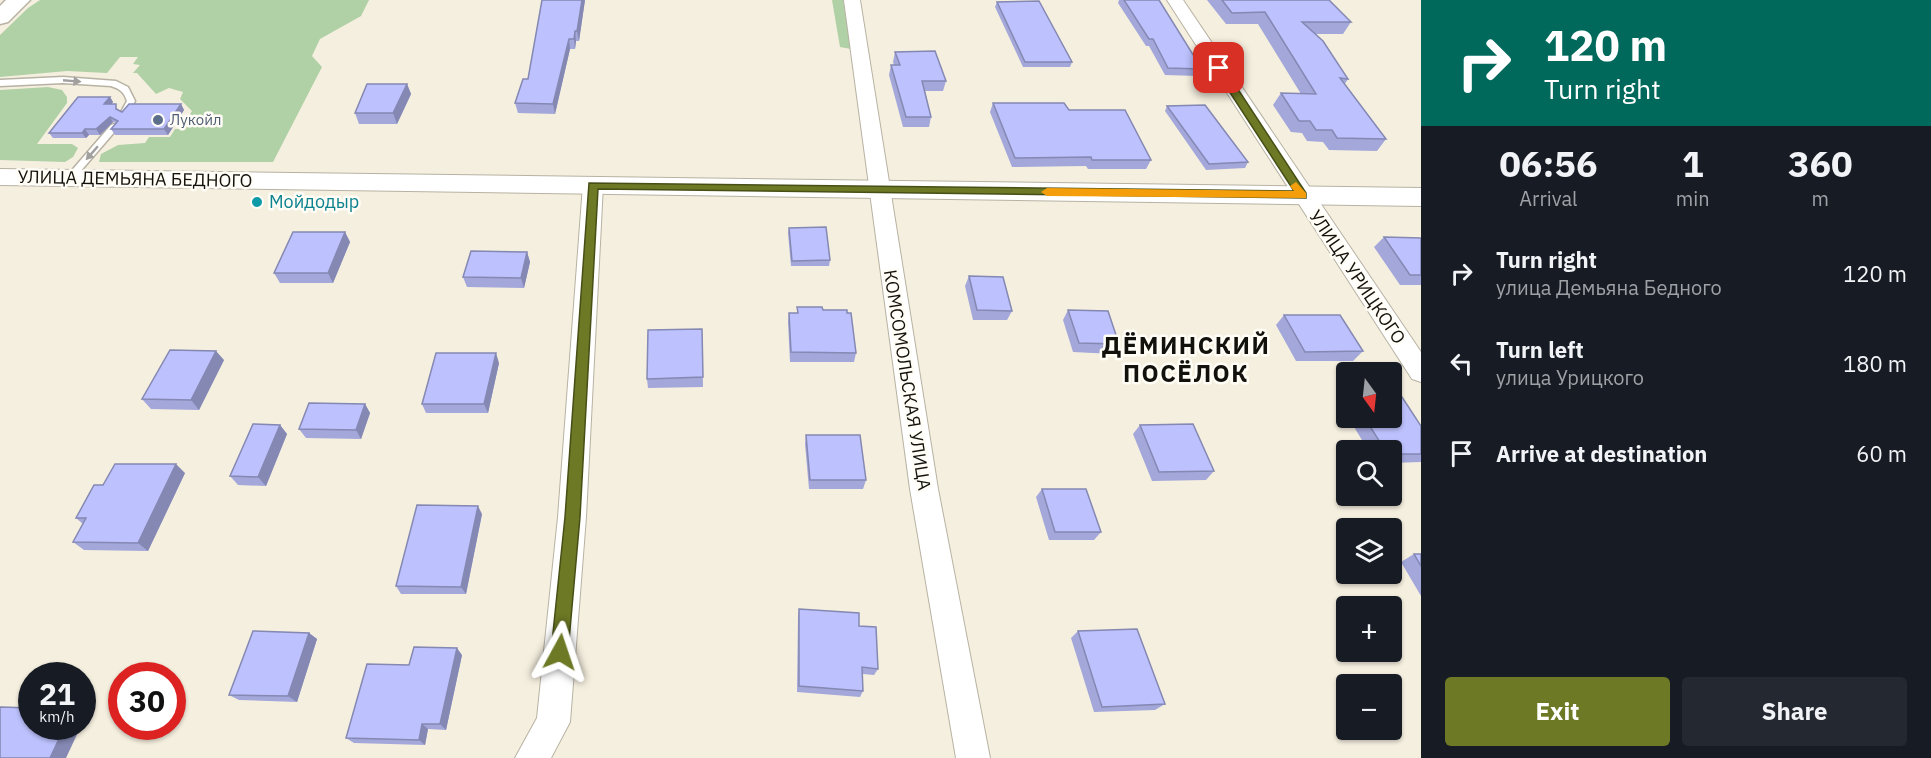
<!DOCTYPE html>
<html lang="en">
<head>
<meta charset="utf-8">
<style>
  body { margin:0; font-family:"IBM Plex Sans",sans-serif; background:#242831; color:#f1f3f6; height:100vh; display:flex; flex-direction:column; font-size:22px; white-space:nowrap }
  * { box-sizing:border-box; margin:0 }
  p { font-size:20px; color:#9ea1a6 }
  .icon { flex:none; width:33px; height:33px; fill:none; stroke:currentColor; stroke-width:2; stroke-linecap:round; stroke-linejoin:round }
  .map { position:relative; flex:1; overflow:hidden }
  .side { display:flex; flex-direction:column; background:#171b24; width:510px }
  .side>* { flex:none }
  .banner { background:#00695c; color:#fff; overflow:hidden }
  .needle { width:39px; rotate:165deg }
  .controls { position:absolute; left:1336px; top:362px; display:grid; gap:12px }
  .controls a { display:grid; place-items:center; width:66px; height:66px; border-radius:6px; background:#171b24; box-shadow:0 2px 4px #0004; font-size:30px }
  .speed { position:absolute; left:18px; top:662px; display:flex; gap:12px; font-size:30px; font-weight:700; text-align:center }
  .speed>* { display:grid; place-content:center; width:78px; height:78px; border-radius:50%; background:#171b24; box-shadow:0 2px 4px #0004; line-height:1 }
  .speed small { font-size:15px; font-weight:400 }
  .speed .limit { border:9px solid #d22; background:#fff; color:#111 }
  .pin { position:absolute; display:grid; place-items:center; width:51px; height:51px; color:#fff; margin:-26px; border-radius:12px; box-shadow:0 3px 9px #0006 }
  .me { position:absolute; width:66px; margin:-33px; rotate:5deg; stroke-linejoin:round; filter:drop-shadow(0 0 4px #0008) }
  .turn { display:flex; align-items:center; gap:21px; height:126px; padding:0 24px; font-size:27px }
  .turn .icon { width:78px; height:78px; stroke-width:2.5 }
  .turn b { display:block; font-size:42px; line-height:51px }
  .eta { display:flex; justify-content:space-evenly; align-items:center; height:102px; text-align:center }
  .eta b { font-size:36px; font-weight:800; line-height:42px }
  .action { display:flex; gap:12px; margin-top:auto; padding:12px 24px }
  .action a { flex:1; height:69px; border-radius:6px; background:#6d7924; color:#fff; font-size:24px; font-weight:800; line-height:69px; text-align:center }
  .action a+a { background:#242831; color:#f1f3f6 }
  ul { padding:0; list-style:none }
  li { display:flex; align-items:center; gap:18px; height:90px; padding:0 24px }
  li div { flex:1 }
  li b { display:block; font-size:22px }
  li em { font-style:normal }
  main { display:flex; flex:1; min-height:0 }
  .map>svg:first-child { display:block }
</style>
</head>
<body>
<main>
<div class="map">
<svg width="1421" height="758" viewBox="0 0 1421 758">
  <rect width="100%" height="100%" fill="#f5efdf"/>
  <path fill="#b0d0a6" d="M 40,0 L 369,0 L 361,16 L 320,39 L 312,56 L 322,67 L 273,162 L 99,162 L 101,154 L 118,145 L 145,143 L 149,137 L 170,137 L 175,129 L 181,129 L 192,111 L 180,99 L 183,92 L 169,88 L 156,94 L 137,73 L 133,73 L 140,65 L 133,64 L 138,57 L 120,57 L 107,73 L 67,71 L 0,77 L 0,35 L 28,8 Z
    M 832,0 L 843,0 L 851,49 L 840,47 Z
    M 48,87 L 62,90 L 67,97 L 67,103 L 37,144 L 72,144 L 78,148 L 73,157 L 65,162 L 0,160 L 0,90 Z"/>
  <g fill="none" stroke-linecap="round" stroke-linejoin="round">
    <defs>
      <path id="service" d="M 63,77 L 116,81 L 128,87 L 135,101 L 128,114 L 125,115 L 121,112 L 127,101 C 124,92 120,89 111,86 L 63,83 L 0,86 L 0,80 Z
        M 114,124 L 119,127 L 117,129 L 73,180 L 67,180 L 67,176 L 111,125 Z"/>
      <path id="minor" d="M 844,0 L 860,0 L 938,489 L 990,758 L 956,758 L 910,489 Z
        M 1167,0 L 1183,0 L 1421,352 L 1421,382 L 1412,379 Z
        M 593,178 L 600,180 L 603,185 L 586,517 L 570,722 L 551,758 L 515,758 L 537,718 L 558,517 L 583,185 L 586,180 Z"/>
      <path id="tertiary" d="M 0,169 L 1421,188 L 1421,206 L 0,185 Z"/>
      <path id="secondary" d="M 6,0 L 30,0 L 8,22 L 0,24 L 0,6 Z"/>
    </defs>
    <use href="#service" stroke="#b7b2a3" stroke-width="3"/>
    <use href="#minor" stroke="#b7b2a3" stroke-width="2"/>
    <use href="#tertiary" stroke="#b7b2a3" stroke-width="2"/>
    <use href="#secondary" stroke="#b7b2a3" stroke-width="3"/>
    <use href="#service" fill="#fff" fill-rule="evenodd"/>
    <use href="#minor" fill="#fff" fill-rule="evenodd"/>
    <use href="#tertiary" fill="#fff" fill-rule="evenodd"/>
    <use href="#secondary" fill="#fff" fill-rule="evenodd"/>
  </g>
  <path fill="#a3a7da" d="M 542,0 L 585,0 L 579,41 L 576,41 L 575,49 L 570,49 L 555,114 L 518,113 L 515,103 L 528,79 Z
    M 1119,0 L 1159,0 L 1202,69 L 1198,76 L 1165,75 L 1149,46 L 1146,46 L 1118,3 Z
    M 1207,0 L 1329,0 L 1351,22 L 1343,34 L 1315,34 L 1348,79 L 1344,85 L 1386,139 L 1377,151 L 1329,150 L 1323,142 L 1307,141 L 1302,133 L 1291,132 L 1273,105 L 1281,93 L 1301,94 L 1258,24 L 1226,24 Z
    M 997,2 L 1072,62 L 1070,67 L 1023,67 L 995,7 Z
    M 895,52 L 946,81 L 943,91 L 925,91 L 931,117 L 929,127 L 903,127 L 889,75 L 891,65 L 894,65 L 893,62 Z
    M 407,84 L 411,94 L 397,124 L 359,124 L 355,113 Z
    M 110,97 L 113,102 L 111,104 L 122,112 L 181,104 L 184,110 L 168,135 L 115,135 L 111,129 L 116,123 L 113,122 L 100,135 L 89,135 L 86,138 L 53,138 L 49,133 Z
    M 993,103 L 1069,110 L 1151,160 L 1146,169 L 1088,169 L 1086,166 L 1012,167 L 990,112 Z
    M 1167,106 L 1248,162 L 1245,168 L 1206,170 L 1165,111 Z
    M 789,228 L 830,260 L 829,266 L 791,266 L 788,233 Z
    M 345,232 L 350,242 L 333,283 L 280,283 L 274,273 Z
    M 1384,237 L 1421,238 L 1421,285 L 1400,285 L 1374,247 Z
    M 527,252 L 530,262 L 524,288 L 467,287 L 463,277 Z
    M 969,276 L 1012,311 L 1007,320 L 973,320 L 965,286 Z
    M 797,307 L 823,310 L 856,353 L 854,362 L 790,362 L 788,322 L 789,313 L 797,313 Z
    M 1068,310 L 1119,344 L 1113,354 L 1073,352 L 1063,320 Z
    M 1284,315 L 1363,351 L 1353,361 L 1296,361 L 1276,325 Z
    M 702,329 L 703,387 L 648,388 L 647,379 Z
    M 224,360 L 199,410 L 151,409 L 142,399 Z
    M 499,363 L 488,413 L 426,413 L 422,404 Z
    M 1347,403 L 1347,415 L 1342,408 Z
    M 365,404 L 370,413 L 361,439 L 306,438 L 299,429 Z
    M 1348,417 L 1392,417 L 1421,426 L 1421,462 L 1392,463 L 1392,450 L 1368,450 Z
    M 280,425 L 287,434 L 266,486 L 238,485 L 230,476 Z
    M 1140,425 L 1214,471 L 1206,480 L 1152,481 L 1133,434 Z
    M 806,435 L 866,480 L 863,489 L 809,489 L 805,444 Z
    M 185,473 L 148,551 L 84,550 L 73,542 L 83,524 L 76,518 L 103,485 Z
    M 1042,489 L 1101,532 L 1094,540 L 1049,540 L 1036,497 Z
    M 482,514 L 466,594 L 401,594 L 396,586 Z
    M 1414,554 L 1421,554 L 1421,596 L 1401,562 Z
    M 799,609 L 859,626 L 878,669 L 874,675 L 863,674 L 863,691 L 860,697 L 797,692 L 798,616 Z
    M 1078,631 L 1165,704 L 1155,710 L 1094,712 L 1071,638 Z
    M 309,633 L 317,639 L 297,702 L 239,700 L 229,695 Z
    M 462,655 L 446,730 L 428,729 L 425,745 L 354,743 L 346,738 L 409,665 Z"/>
  <path fill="#8488b2" d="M 582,0 L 585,0 L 579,41 L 577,31 Z
    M 575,31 L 576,41 L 575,49 L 574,39 Z
    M 569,39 L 570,49 L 555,114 L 553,104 Z
    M 407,84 L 411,94 L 397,124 L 393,113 Z
    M 110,97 L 113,102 L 107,110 L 104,104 Z
    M 181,104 L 184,110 L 168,135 L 164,129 Z
    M 110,117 L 113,122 L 100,135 L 96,129 Z
    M 85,129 L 89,135 L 86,138 L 82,133 Z
    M 345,232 L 350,242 L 333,283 L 328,273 Z
    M 527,252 L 530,262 L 524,288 L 521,278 Z
    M 216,351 L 224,360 L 199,410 L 191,400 Z
    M 496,353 L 499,363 L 488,413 L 484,404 Z
    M 365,404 L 370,413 L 361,439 L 356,430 Z
    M 280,425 L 287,434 L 266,486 L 258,477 Z
    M 176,464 L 185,473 L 148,551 L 138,543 Z
    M 478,506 L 482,514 L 466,594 L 461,587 Z
    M 309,633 L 317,639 L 297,702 L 288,696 Z
    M 457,648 L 462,655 L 446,730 L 440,724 Z
    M 82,713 L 86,714 L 82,722 Z
    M 422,724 L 428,729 L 425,745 L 419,740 Z
    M 65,726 L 81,726 L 66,758 L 50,758 Z"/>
  <path fill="#bdc2fe" stroke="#8488b2" stroke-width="1.5" d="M 542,0 L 582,0 L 577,31 L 575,31 L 574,39 L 569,39 L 553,104 L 515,103 L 523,79 L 528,79 Z
    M 1124,0 L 1159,0 L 1202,69 L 1168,68 L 1153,39 L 1149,39 Z
    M 1222,0 L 1329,0 L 1351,22 L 1302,22 L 1323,41 L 1348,79 L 1340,78 L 1386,139 L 1337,138 L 1332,130 L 1316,130 L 1310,121 L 1299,121 L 1281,93 L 1316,94 L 1265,12 L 1232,13 Z
    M 1039,1 L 1072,62 L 1025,62 L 997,2 Z
    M 935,51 L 946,81 L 922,81 L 931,117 L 906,117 L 891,65 L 900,65 L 895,52 Z
    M 367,84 L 407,84 L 393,113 L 355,113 Z
    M 78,97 L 110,97 L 104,104 L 116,104 L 116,109 L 122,112 L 129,104 L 181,104 L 164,129 L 111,129 L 118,121 L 110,117 L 96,129 L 85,129 L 82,133 L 49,133 Z
    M 993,103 L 1064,103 L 1069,110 L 1125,110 L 1151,160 L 1092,160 L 1091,157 L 1015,158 Z
    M 1205,105 L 1248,162 L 1209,164 L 1167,106 Z
    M 826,227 L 830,260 L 792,261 L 789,228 Z
    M 293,232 L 345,232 L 328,273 L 274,273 Z
    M 1384,237 L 1421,238 L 1421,275 L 1410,275 Z
    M 471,251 L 527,252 L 521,278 L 463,277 Z
    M 969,276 L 1003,277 L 1012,311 L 977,310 Z
    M 797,307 L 822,307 L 823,310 L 847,310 L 847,313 L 851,313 L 856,353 L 791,352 L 789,313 L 798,313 Z
    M 1068,310 L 1108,311 L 1119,344 L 1079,343 Z
    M 1284,315 L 1340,315 L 1363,351 L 1305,352 Z
    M 702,329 L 703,377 L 647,379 L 648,330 Z
    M 170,350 L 216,351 L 191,400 L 142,399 Z
    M 436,353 L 496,353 L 484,404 L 422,404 Z
    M 1402,397 L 1421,426 L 1421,454 L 1392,454 L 1392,450 L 1385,450 L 1364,417 L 1392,417 L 1392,398 Z
    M 309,403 L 365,404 L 356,430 L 299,429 Z
    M 253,424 L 280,425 L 258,477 L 230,476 Z
    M 1193,424 L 1214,471 L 1159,472 L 1140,425 Z
    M 806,435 L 860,435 L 866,480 L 810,480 Z
    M 115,464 L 176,464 L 138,543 L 73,542 L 86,518 L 76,518 L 94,485 L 103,485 Z
    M 1042,489 L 1086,489 L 1101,532 L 1055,532 Z
    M 417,505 L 478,506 L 461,587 L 396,586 Z
    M 1414,554 L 1421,554 L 1421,566 Z
    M 799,609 L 859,613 L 859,626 L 876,627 L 878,669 L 862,667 L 863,691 L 799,686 Z
    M 1137,629 L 1165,704 L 1102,707 L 1078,631 Z
    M 253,631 L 309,633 L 288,696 L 229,695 Z
    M 414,647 L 457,648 L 440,724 L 422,724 L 419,740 L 346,738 L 367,664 L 409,665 Z
    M 0,707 L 32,708 L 32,726 L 65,726 L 50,758 L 0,758 Z"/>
  <defs><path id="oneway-solid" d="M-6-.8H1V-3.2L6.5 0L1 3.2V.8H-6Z" transform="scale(1.5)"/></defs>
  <g fill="#a1a09e">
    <use href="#oneway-solid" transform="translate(72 81) rotate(5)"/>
    <use href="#oneway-solid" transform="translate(92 153) rotate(131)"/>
  </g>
  <path fill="#6d7924" stroke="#474f17" stroke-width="1.5" d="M 1216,66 L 1224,68 L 1306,193 L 1306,198 L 598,189 L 580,517 L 568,652 L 566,658 L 560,661 L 554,658 L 551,652 L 565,517 L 589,183 L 1294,191 L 1214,68 Z"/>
  <path fill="#f59e0b" d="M 1296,182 L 1306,193 L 1306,198 L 1047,196 L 1041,192 L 1047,188 L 1294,191 L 1290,186 Z"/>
  <circle fill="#5c6f8a" stroke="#fffdf6" stroke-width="2" cx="158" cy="120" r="6"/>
  <circle fill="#0f9aa8" stroke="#fffdf6" stroke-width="2" cx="257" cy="202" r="6"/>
  <g text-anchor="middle" stroke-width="5" stroke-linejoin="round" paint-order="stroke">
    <g font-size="15" fill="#4e5e75" stroke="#fffdf6" text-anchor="start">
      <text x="170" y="125">Лукойл</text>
    </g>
    <g font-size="18" fill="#13110c" stroke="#fffdf6">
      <text transform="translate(135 179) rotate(1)" y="6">УЛИЦА ДЕМЬЯНА БЕДНОГО</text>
      <text transform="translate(1357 277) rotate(56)" y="6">УЛИЦА УРИЦКОГО</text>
      <text transform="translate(907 380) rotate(81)" y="6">КОМСОМОЛЬСКАЯ УЛИЦА</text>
    </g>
    <g font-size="18" fill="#0d838f" stroke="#fffdf6" text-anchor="start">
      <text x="269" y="208">Мойдодыр</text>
    </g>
    <g font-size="24" font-weight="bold" letter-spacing="1.5" fill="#13110c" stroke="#fffdf6">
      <text x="1186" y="354">ДЁМИНСКИЙ<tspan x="1186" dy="28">ПОСЁЛОК</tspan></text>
    </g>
  </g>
</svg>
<div class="controls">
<a><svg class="needle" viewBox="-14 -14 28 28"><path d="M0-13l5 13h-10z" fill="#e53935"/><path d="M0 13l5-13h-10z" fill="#9ea1a6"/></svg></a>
<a><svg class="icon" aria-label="search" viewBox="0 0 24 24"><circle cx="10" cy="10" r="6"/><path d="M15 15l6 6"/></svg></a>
<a><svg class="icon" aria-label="layers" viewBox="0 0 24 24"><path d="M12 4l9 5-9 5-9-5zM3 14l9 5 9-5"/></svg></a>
<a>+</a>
<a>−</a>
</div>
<div class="speed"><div>21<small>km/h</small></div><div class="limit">30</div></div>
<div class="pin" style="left:1219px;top:68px;background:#d93025"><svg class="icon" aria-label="arrive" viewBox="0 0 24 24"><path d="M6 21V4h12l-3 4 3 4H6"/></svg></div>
<svg class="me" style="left:560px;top:652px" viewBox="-20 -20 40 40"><path d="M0-17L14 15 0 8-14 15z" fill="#6d7924" stroke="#fff" stroke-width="4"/></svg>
</div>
<section class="side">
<div class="banner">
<div class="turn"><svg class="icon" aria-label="right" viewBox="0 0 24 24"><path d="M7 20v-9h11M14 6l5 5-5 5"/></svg><div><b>120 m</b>Turn right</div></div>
</div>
<div class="eta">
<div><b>06:56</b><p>Arrival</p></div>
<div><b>1</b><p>min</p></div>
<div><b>360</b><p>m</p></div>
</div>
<ul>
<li><svg class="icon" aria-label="right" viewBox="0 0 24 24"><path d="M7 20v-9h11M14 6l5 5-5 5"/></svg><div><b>Turn right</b><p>улица Демьяна Бедного</p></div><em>120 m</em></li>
<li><svg class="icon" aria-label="left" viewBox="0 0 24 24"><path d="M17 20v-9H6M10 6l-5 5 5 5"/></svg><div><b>Turn left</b><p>улица Урицкого</p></div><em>180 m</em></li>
<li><svg class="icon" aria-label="arrive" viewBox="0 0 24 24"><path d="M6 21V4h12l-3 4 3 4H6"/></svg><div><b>Arrive at destination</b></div><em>60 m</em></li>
</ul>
<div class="action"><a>Exit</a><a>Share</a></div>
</section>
</main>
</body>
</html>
